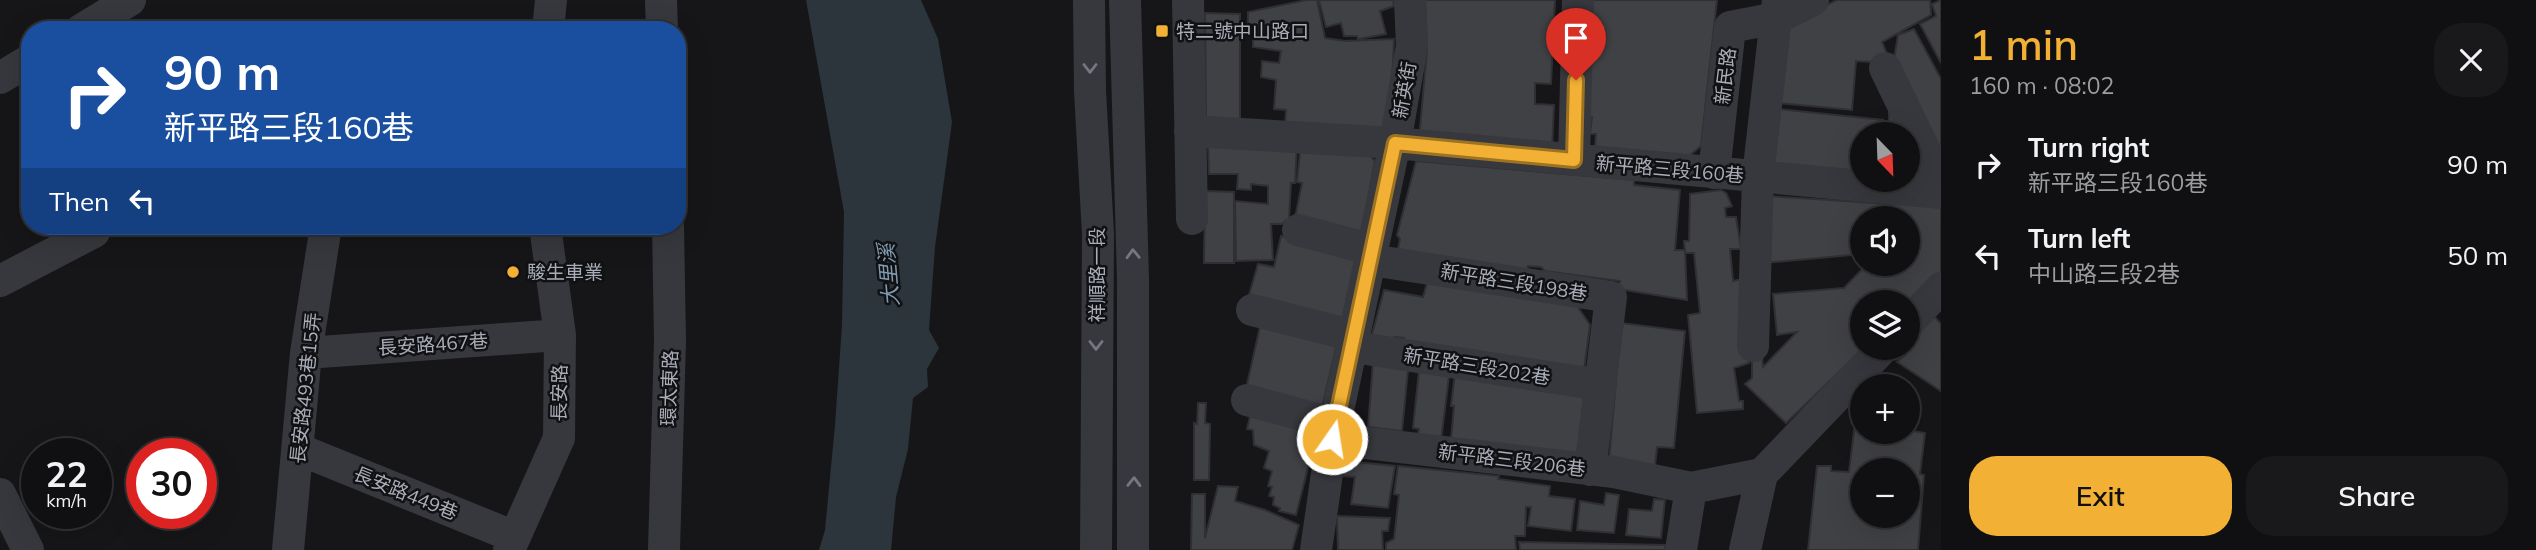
<!DOCTYPE html>
<html lang="en">
<head>
<meta charset="utf-8">
<style>
  body { margin:0; font-family:Mulish,"Noto Sans TC",sans-serif; background:#19191b; color:#f1f3f6; height:100vh; display:flex; flex-direction:column; font-size:26px; white-space:nowrap }
  * { box-sizing:border-box; margin:0 }
  p { font-size:23px; color:#9c9d9f }
  .icon { flex:none; width:38px; height:38px; fill:none; stroke:currentColor; stroke-width:2; stroke-linecap:round; stroke-linejoin:round }
  .map { position:relative; flex:1; overflow:hidden }
  .panel { display:flex; flex-direction:column; background:#101012; width:595px }
  .panel>* { flex:none }
  .banner { position:absolute; left:21px; top:21px; width:665px; height:214px; border-radius:28px; box-shadow:0 7px 28px #0002,0 0 0 2px #303032; background:#1a4fa0; color:#fff; overflow:hidden }
  .needle { width:46px; rotate:157deg }
  .fabs { position:absolute; left:1850px; top:122px; display:grid; gap:14px }
  .fabs a { display:grid; place-items:center; width:70px; height:70px; border-radius:50%; background:#101012; box-shadow:0 7px 28px #0002,0 0 0 2px #303032; font-size:35px }
  .speed { position:absolute; left:21px; top:438px; display:flex; gap:14px; font-size:35px; font-weight:700; text-align:center }
  .speed>* { display:grid; place-content:center; width:91px; height:91px; border-radius:50%; background:#101012; box-shadow:0 7px 28px #0002,0 0 0 2px #303032; line-height:1 }
  .speed small { font-size:18px; font-weight:400 }
  .speed .limit { border:10px solid #d22; background:#fff; color:#111 }
  .pin { position:absolute; display:grid; place-items:center; width:60px; height:60px; color:#fff; margin:-72px -30px; border-radius:50% 50% 50% 0; rotate:-45deg; box-shadow:0 0 7px #0007 }
  .pin .icon { rotate:45deg }
  .me { position:absolute; width:77px; margin:-38px; rotate:13deg; stroke-linejoin:round; filter:drop-shadow(0 0 5px #0008) }
  .turn { display:flex; align-items:center; gap:24px; height:147px; padding:0 28px; font-size:32px }
  .turn .icon { width:91px; height:91px; stroke-width:2.5 }
  .turn b { display:block; font-size:49px; line-height:60px }
  .then { display:flex; align-items:center; height:66px; padding:0 28px; background:#0003; gap:14px; font-size:26px }
  .round { display:grid; place-items:center; flex:none; width:74px; height:74px; border-radius:28px; background:#19191b }
  .summary { display:flex; align-items:center; justify-content:space-between; height:119px; padding:0 28px }
  h1 { font-size:42px; font-weight:600; line-height:52px; color:#f2b134 }
  .action { display:flex; gap:14px; margin-top:auto; padding:14px 28px }
  .action a { flex:1; height:80px; border-radius:28px; background:#f2b134; color:#111; font-size:28px; font-weight:600; line-height:80px; text-align:center }
  .action a+a { background:#19191b; color:#f1f3f6 }
  ul { padding:0; list-style:none }
  li { display:flex; align-items:center; gap:21px; height:91px; padding:0 28px }
  li div { flex:1 }
  li b { display:block; font-size:26px }
  li em { font-style:normal }
  main { display:flex; flex:1; min-height:0 }
  .map>svg:first-child { display:block }
</style>
</head>
<body>
<main>
<div class="map">
<svg width="1941" height="550" viewBox="0 0 1941 550">
  <rect width="100%" height="100%" fill="#161618"/>
  <path fill="#2c353c" d="M 806,0 L 921,0 L 938,39 L 952,122 L 935,247 L 929,330 L 939,348 L 927,369 L 928,387 L 913,398 L 908,449 L 896,497 L 891,550 L 819,550 L 825,530 L 835,425 L 842,325 L 844,212 Z"/>
  <path fill="#404145" stroke="#303034" stroke-width="2" fill-rule="evenodd" d="M 1307,0 L 1317,0 L 1325,38 L 1345,41 L 1394,39 L 1390,133 L 1285,125 L 1286,110 L 1274,109 L 1276,80 L 1261,77 L 1262,61 L 1279,63 L 1281,51 L 1253,47 L 1253,32 L 1248,32 L 1248,12 Z
    M 1319,0 L 1393,0 L 1394,6 L 1380,11 L 1386,34 L 1358,39 L 1357,36 L 1344,36 L 1341,23 L 1326,27 Z
    M 1425,0 L 1555,0 L 1551,84 L 1535,83 L 1535,104 L 1554,105 L 1552,150 L 1419,139 L 1427,50 Z
    M 1586,0 L 1717,0 L 1701,146 L 1689,156 L 1595,148 L 1596,134 L 1590,134 L 1592,117 L 1581,116 Z
    M 1837,0 L 1930,0 L 1931,15 L 1882,42 L 1887,54 L 1872,62 L 1856,61 L 1852,110 L 1779,103 L 1784,39 L 1793,21 Z
    M 1941,0 L 1941,63 L 1920,24 L 1936,16 L 1932,4 Z
    M 1205,13 L 1240,14 L 1240,123 L 1206,124 Z
    M 1914,29 L 1941,79 L 1941,185 L 1908,179 L 1908,135 L 1889,135 L 1889,89 L 1898,35 Z
    M 1777,109 L 1883,120 L 1882,135 L 1862,135 L 1862,180 L 1774,165 Z
    M 1208,140 L 1297,143 L 1295,183 L 1291,183 L 1289,218 L 1282,224 L 1271,224 L 1273,260 L 1236,261 L 1235,201 L 1268,204 L 1268,186 L 1251,184 L 1251,190 L 1237,189 L 1238,174 L 1209,174 Z
    M 1301,143 L 1370,156 L 1375,161 L 1361,236 L 1295,218 L 1302,183 L 1297,182 Z
    M 1416,161 L 1634,180 L 1634,185 L 1680,190 L 1675,250 L 1685,250 L 1687,300 L 1618,289 L 1620,281 L 1545,271 L 1541,267 L 1528,266 L 1527,272 L 1398,249 L 1400,239 L 1397,235 Z
    M 1721,190 L 1726,193 L 1732,206 L 1725,208 L 1726,217 L 1736,217 L 1741,249 L 1730,249 L 1733,281 L 1743,279 L 1749,363 L 1734,368 L 1739,401 L 1743,401 L 1743,409 L 1697,413 L 1688,315 L 1700,313 L 1694,253 L 1685,253 L 1684,241 L 1689,241 L 1690,194 Z
    M 1205,191 L 1234,192 L 1234,263 L 1204,263 Z
    M 1768,196 L 1877,203 L 1941,201 L 1941,274 L 1908,303 L 1862,303 L 1864,348 L 1786,423 L 1745,384 L 1752,378 L 1752,356 L 1762,355 L 1763,367 L 1797,332 L 1777,335 L 1773,294 L 1844,288 L 1867,264 L 1908,264 L 1908,219 L 1862,219 L 1862,254 L 1764,263 Z
    M 1281,236 L 1357,252 L 1343,322 L 1249,295 L 1258,264 L 1274,267 Z
    M 1428,280 L 1577,306 L 1590,325 L 1584,370 L 1402,345 L 1404,338 L 1394,337 L 1393,341 L 1371,338 L 1384,290 L 1423,297 Z
    M 1934,316 L 1941,324 L 1941,391 L 1897,362 L 1905,355 L 1901,351 L 1908,348 L 1908,345 Z
    M 1261,322 L 1338,339 L 1322,408 L 1246,389 Z
    M 1621,323 L 1685,331 L 1674,448 L 1657,447 L 1655,466 L 1609,461 Z
    M 1373,362 L 1408,370 L 1402,431 L 1368,427 Z
    M 1419,370 L 1449,376 L 1441,441 L 1417,438 L 1419,429 L 1413,428 Z
    M 1455,374 L 1590,396 L 1584,460 L 1451,440 L 1454,406 L 1451,406 Z
    M 1198,403 L 1206,403 L 1205,423 L 1210,424 L 1209,480 L 1194,480 L 1194,423 L 1197,424 Z
    M 1251,412 L 1318,428 L 1296,515 L 1279,511 L 1280,508 L 1273,505 L 1274,497 L 1269,496 L 1272,487 L 1268,486 L 1272,471 L 1264,468 L 1269,451 L 1254,445 L 1253,430 L 1247,429 Z
    M 1855,423 L 1862,424 L 1862,432 L 1908,432 L 1908,430 L 1925,433 L 1920,474 L 1924,475 L 1918,550 L 1808,550 L 1817,466 L 1831,466 L 1831,471 L 1849,472 ZM 1862,471 L 1908,471 L 1908,516 L 1862,516 Z
    M 1345,461 L 1395,466 L 1388,508 L 1351,504 L 1355,477 L 1343,476 Z
    M 1398,466 L 1499,476 L 1498,479 L 1550,486 L 1549,496 L 1575,499 L 1571,531 L 1528,526 L 1531,507 L 1526,507 L 1525,536 L 1515,536 L 1516,550 L 1386,550 L 1386,543 L 1394,539 L 1399,495 L 1394,494 Z
    M 1218,486 L 1238,487 L 1235,501 L 1265,510 L 1299,525 L 1292,550 L 1191,550 L 1192,494 L 1205,494 L 1205,538 Z
    M 1606,493 L 1619,495 L 1614,533 L 1577,530 L 1580,501 L 1604,505 Z
    M 1654,499 L 1665,500 L 1661,538 L 1626,535 L 1629,509 L 1652,511 Z
    M 1337,516 L 1390,518 L 1388,531 L 1382,531 L 1383,550 L 1338,550 Z
    M 1519,542 L 1665,545 L 1665,550 L 1520,550 Z"/>
  <g fill="none" stroke-linecap="round" stroke-linejoin="round">
    <path stroke="#37383d" stroke-width="32" d="M 661,0 L 662,30
      M 1089,0 L 1090,91 L 1098,234 L 1096,550
      M 1125,0 L 1133,279 L 1133,550
      M 1188,0 L 1192,219
      M 81,30 L 130,0
      M 548,30 L 551,0
      M 1885,68 L 1941,184
      M 0,78 L 30,60
      M 1190,131 L 1395,143 L 1941,193
      M 1574,160 L 1578,0
      M 1714,173 L 1730,27 L 1777,18 L 1813,0
      M 1298,230 L 1373,250
      M 1371,260 L 1611,297 L 1590,470
      M 0,281 L 94,232
      M 1252,310 L 1355,336
      M 1908,323 L 1941,288
      M 1753,346 L 1758,176 L 1778,0
      M 1353,347 L 1601,385
      M 306,353 L 560,335
      M 1247,400 L 1335,424
      M 1332,439 L 1614,472 L 1691,488
      M 298,449 L 515,537
      M 0,494 L 28,550
      M 288,550 L 306,353 L 326,226
      M 509,550 L 559,438 L 560,335 L 545,226
      M 664,550 L 670,341 L 668,226
      M 1316,550 L 1332,439 L 1395,143 L 1412,46 L 1410,0
      M 1681,550 L 1691,488 L 1762,474
      M 1745,550 L 1762,474 L 1883,348"/>
  </g>
  <defs><path id="oneway-chevron" d="M-2-3.5L2.5 0L-2 3.5" fill="none" stroke-width="1.6" stroke-linecap="round" stroke-linejoin="round" transform="scale(1.75)"/></defs>
  <g stroke="#757881">
    <use href="#oneway-chevron" transform="translate(1090 68) rotate(90)"/>
    <use href="#oneway-chevron" transform="translate(1133 254) rotate(-92)"/>
    <use href="#oneway-chevron" transform="translate(1096 345) rotate(90)"/>
    <use href="#oneway-chevron" transform="translate(1134 482) rotate(-89)"/>
  </g>
  <g fill="none" stroke-linecap="round" stroke-linejoin="round">
    <defs>
      <path id="route" d="M 1332,439 L 1395,143 L 1574,160 L 1576,80"/>
    </defs>
    <use href="#route" stroke="#9d7322" stroke-width="18"/>
    <use href="#route" stroke="#f2b134" stroke-width="12"/>
  </g>
  <g fill="#f2b134" stroke="#111113" stroke-width="2.5">
    <rect x="1155" y="24" width="14" height="14" rx="3.5"/>
    <circle cx="513" cy="272" r="7"/>
  </g>
  <g text-anchor="middle" stroke-width="5" stroke-linejoin="round" paint-order="stroke">
    <g font-size="19" fill="#a8adb8" stroke="#111113" text-anchor="start">
      <text x="1176" y="38">特二號中山路口</text>
      <text x="527" y="279">駿生車業</text>
    </g>
    <g font-size="19" fill="#a8adb8" stroke="#111113">
      <text transform="translate(1725 76) rotate(-83)" y="7">新民路</text>
      <text transform="translate(1404 90) rotate(-80)" y="7">新英街</text>
      <text transform="translate(1670 169) rotate(5)" y="7">新平路三段160巷</text>
      <text transform="translate(1097 275) rotate(-90)" y="7">祥順路一段</text>
      <text transform="translate(1514 282) rotate(9)" y="7">新平路三段198巷</text>
      <text transform="translate(433 344) rotate(-4)" y="7">長安路467巷</text>
      <text transform="translate(1477 366) rotate(9)" y="7">新平路三段202巷</text>
      <text transform="translate(305 388) rotate(-84)" y="7">長安路493巷15弄</text>
      <text transform="translate(669 388) rotate(-88)" y="7">環太東路</text>
      <text transform="translate(559 393) rotate(-89)" y="7">長安路</text>
      <text transform="translate(1512 460) rotate(7)" y="7">新平路三段206巷</text>
      <text transform="translate(406 493) rotate(22)" y="7">長安路449巷</text>
    </g>
    <g font-size="21" font-style="italic" fill="#7f9bb3" stroke="#111113">
      <text transform="translate(889 275) rotate(-95)" y="7">大里溪</text>
    </g>
  </g>
</svg>
<div class="fabs">
<a><svg class="needle" viewBox="-14 -14 28 28"><path d="M0-13l5 13h-10z" fill="#e53935"/><path d="M0 13l5-13h-10z" fill="#9c9d9f"/></svg></a>
<a><svg class="icon" aria-label="sound" viewBox="0 0 24 24"><path d="M4 9h4l5-4v14l-5-4H4zM17 9q2 3 0 6"/></svg></a>
<a><svg class="icon" aria-label="layers" viewBox="0 0 24 24"><path d="M12 4l9 5-9 5-9-5zM3 14l9 5 9-5"/></svg></a>
<a>+</a>
<a>−</a>
</div>
<div class="speed"><div>22<small>km/h</small></div><div class="limit">30</div></div>
<div class="pin" style="left:1576px;top:80px;background:#d93025"><svg class="icon" aria-label="arrive" viewBox="0 0 24 24"><path d="M6 21V4h12l-3 4 3 4H6"/></svg></div>
<svg class="me" style="left:1332px;top:439px" viewBox="-20 -20 40 40"><circle r="17" fill="#f2b134" stroke="#fff" stroke-width="3"/><path d="M0-11L8 9 0 5-8 9z" fill="#fff"/></svg>
<div class="banner">
<div class="turn"><svg class="icon" aria-label="right" viewBox="0 0 24 24"><path d="M7 20v-9h11M14 6l5 5-5 5"/></svg><div><b>90 m</b>新平路三段160巷</div></div>
<div class="then">Then<svg class="icon" aria-label="left" viewBox="0 0 24 24"><path d="M17 20v-9H6M10 6l-5 5 5 5"/></svg></div>
</div>
</div>
<section class="panel">
<div class="summary"><div><h1>1 min</h1><p>160 m · 08:02</p></div><a class="round"><svg class="icon" aria-label="close" viewBox="0 0 24 24"><path d="M6 6l12 12M18 6L6 18"/></svg></a></div>
<ul>
<li><svg class="icon" aria-label="right" viewBox="0 0 24 24"><path d="M7 20v-9h11M14 6l5 5-5 5"/></svg><div><b>Turn right</b><p>新平路三段160巷</p></div><em>90 m</em></li>
<li><svg class="icon" aria-label="left" viewBox="0 0 24 24"><path d="M17 20v-9H6M10 6l-5 5 5 5"/></svg><div><b>Turn left</b><p>中山路三段2巷</p></div><em>50 m</em></li>
</ul>
<div class="action"><a>Exit</a><a>Share</a></div>
</section>
</main>
</body>
</html>
